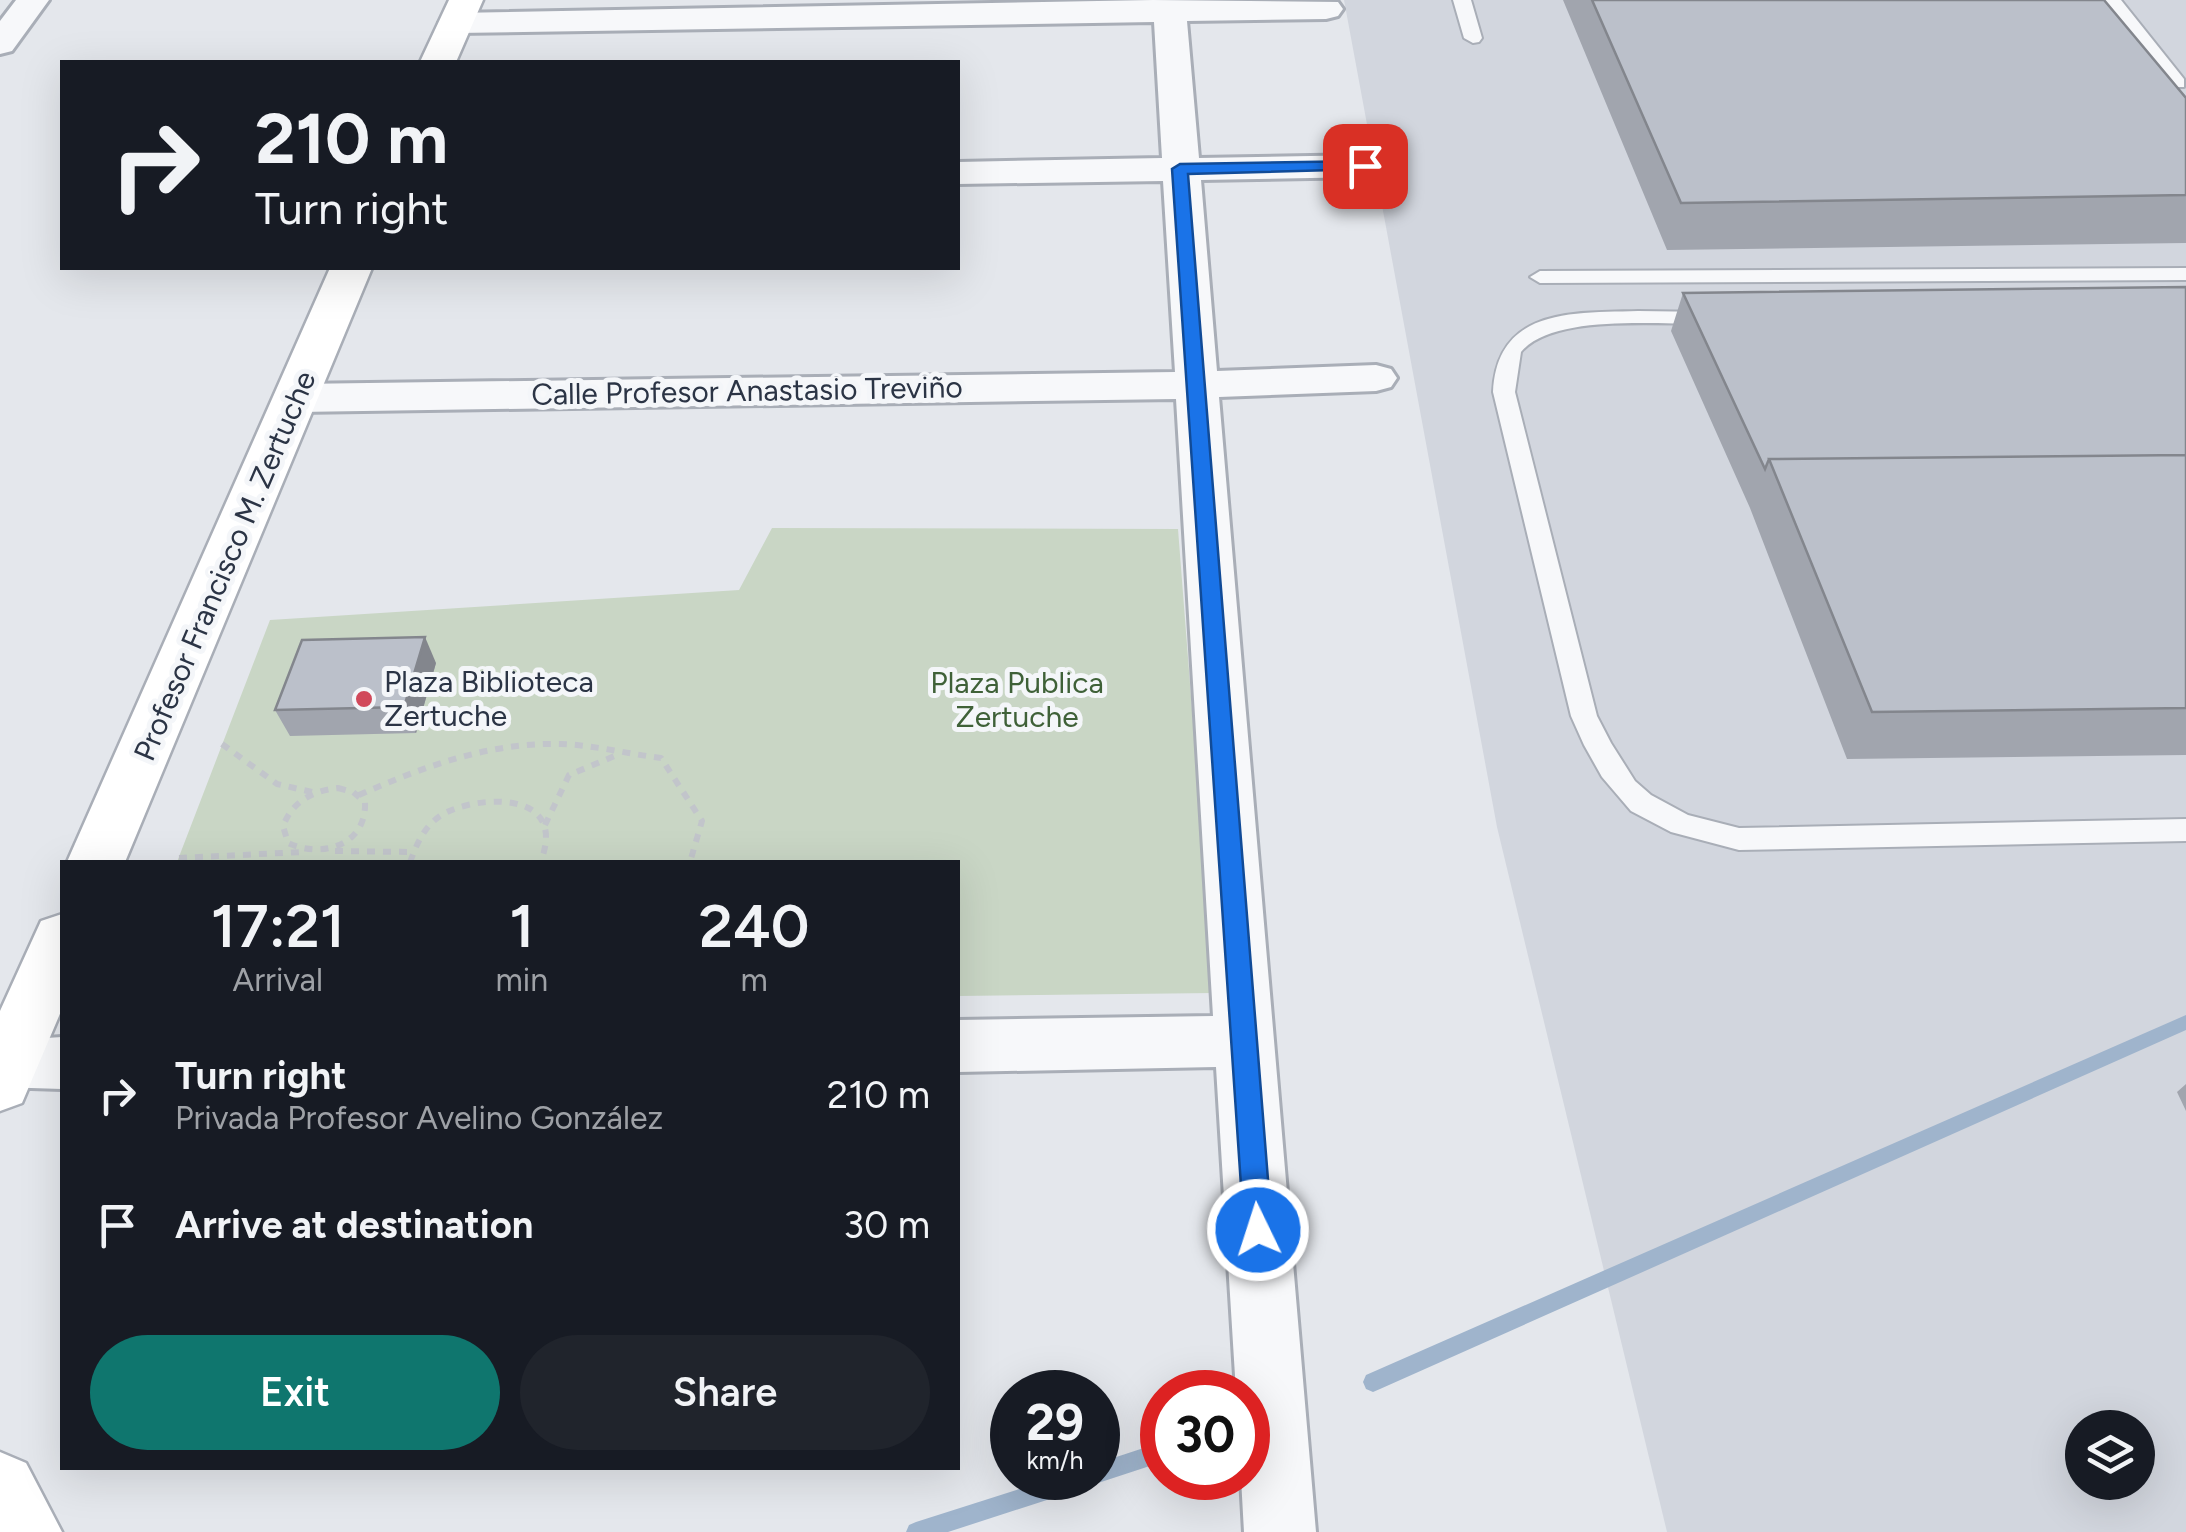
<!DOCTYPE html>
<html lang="en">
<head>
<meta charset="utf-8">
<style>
  body { margin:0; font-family:Figtree,sans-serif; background:#20242c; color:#f1f3f6; height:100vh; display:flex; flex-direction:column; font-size:38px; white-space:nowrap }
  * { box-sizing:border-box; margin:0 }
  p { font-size:32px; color:#9ea1a6 }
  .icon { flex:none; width:55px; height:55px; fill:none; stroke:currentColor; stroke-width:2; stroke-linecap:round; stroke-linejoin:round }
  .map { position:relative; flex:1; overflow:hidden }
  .drawer { position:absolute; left:60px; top:860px; width:900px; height:610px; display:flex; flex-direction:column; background:#171b24; border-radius:0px; box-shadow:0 10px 40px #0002 }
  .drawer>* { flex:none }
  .hud { position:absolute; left:60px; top:60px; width:900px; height:210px; border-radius:0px; box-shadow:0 10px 40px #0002; background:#171b24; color:#f1f3f6; overflow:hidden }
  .tools { position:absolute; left:2065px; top:1410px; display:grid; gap:20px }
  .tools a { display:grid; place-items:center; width:90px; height:90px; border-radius:50%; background:#171b24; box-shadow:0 10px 40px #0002; font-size:50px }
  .speed { position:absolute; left:990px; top:1370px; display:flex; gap:20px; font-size:50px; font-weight:700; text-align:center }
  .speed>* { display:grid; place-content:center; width:130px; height:130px; border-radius:50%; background:#171b24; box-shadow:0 10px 40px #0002; line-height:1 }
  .speed small { font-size:25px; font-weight:400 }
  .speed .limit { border:15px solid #d22; background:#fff; color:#111 }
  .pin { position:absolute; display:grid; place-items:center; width:85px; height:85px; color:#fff; margin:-42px; border-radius:20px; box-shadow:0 5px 15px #0006 }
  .me { position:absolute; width:110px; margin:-55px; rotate:356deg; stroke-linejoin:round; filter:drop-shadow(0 0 8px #0008) }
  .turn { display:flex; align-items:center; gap:35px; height:210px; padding:0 30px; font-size:45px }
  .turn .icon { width:130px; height:130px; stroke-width:2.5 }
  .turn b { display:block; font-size:70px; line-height:85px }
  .eta { display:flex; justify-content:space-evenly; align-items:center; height:170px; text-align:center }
  .eta b { font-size:60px; font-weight:600; line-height:70px }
  .button { display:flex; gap:20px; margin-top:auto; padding:20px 30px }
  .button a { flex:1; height:115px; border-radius:60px; background:#0f766e; color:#fff; font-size:40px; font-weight:600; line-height:115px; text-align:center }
  .button a+a { background:#20242c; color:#f1f3f6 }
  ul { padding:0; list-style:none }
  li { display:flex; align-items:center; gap:30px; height:130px; padding:0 30px }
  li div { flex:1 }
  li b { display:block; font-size:38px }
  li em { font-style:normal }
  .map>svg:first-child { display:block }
</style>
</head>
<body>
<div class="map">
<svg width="2186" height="1532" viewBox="0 0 2186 1532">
  <rect width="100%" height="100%" fill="#e4e7ec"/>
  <path fill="#d2d6de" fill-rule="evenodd" d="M 1344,0 L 2186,0 L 2186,1532 L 1667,1532 L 1497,827 ZM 2082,1428 L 2138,1428 L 2138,1482 L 2082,1482 Z"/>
  <path fill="#c9d6c5" d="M 772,528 L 1178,529 L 1214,993 L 958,996 L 958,862 L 177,862 L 270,620 L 739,590 Z"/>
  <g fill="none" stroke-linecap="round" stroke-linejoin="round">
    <path fill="#9fb4cc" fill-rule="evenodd" d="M 2186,1015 L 2186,1030 L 1380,1389 L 1373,1392 L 1366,1389 L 1363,1382 L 1366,1375 Z
      M 1162,1442 L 1162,1462 L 1098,1483 L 1093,1481 L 1091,1485 L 1084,1488 L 948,1532 L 906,1532 L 909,1525 L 916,1522 L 1054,1478 L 1098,1478 L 1098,1463 Z"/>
    <defs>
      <path id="lane" d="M 1453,0 L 1471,0 L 1482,38 L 1479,42 L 1473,43 L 1464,38 Z
        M 2103,0 L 2121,0 L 2184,79 L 2184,87 L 2172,87 Z
        M 2186,268 L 2186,280 L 1540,283 L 1530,277 L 1540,271 Z
        M 1638,311 L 1710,312 L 1721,318 L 1710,324 C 1663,325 1553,313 1521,352 L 1515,392 L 1597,716 L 1611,743 L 1635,781 L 1651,795 L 1688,815 L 1739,828 L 2186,819 L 2186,841 L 1739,850 L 1671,832 L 1631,811 L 1602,777 L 1584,745 L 1571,716 L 1493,392 C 1497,308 1572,313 1638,311 Z"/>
      <path id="street" d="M 16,0 L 49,0 L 12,51 L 0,54 L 0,21 Z
        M 1153,0 L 1338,2 L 1343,9 L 1338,16 L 1326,19 L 1187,21 L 1199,158 L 1365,155 L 1378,158 L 1384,166 L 1378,174 L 1365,177 L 1201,180 L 1217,371 L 1376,365 L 1391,369 L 1397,378 L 1391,387 L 1376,391 L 1219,397 L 1316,1532 L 1244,1532 L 1241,1478 L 1248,1478 L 1248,1392 L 1236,1392 L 1216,1067 L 958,1072 L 958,1020 L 1213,1016 L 1176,399 L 298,412 L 283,408 L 276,398 L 283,388 L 298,384 L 1175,372 L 1163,181 L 958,184 L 958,162 L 1162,158 L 1154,22 L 456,33 L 444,30 L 439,23 L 444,16 L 456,13 Z
        M 62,1037 L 62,1089 L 0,1087 L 0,1041 Z"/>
      <path id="secondary" d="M 449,0 L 483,0 L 456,62 L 420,62 Z
        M 330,268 L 372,268 L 125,862 L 67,862 Z
        M 62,914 L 62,1009 L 22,1103 L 0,1111 L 0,1011 L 41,921 Z
        M 0,1452 L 26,1463 L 62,1532 L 0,1532 Z"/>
    </defs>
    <use href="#lane" stroke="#a9aeb7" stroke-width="4"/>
    <use href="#street" stroke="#a9aeb7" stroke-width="6"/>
    <use href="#secondary" stroke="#a9aeb7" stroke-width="5"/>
    <path stroke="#c2c5cb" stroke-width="6" stroke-dasharray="8 8" stroke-linecap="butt" d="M 222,744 L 277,784 L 312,792
      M 338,788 L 353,792 L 365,802 C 367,845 322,859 288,843 L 283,826 C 293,801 312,791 338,788 Z
      M 359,795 C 423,767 489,742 561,744 C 594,745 628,754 661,758 L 702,821 L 690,862
      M 545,825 L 569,775 L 617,755
      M 335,851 L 411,852
      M 179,858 L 302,852
      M 410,862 C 417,844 423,828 440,816 C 467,798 547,789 546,838 C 546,846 543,855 541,862"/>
    <use href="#lane" fill="#f7f8fa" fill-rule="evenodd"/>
    <use href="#street" fill="#f7f8fa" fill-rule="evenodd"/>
    <use href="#secondary" fill="#fff" fill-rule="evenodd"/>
  </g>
  <path fill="#a1a5ae" d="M 1563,0 L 2104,0 L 2186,98 L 2186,243 L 1667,250 Z
    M 2186,287 L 2186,755 L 1847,759 L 1750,508 L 1671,331 L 1683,293 Z
    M 436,663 L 416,733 L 290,736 L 275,710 Z
    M 2186,1084 L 2186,1111 L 2177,1092 Z"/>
  <path fill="#83868d" d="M 425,637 L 436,663 L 416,733 L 404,707 Z"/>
  <path fill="#bbc0ca" stroke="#83868d" stroke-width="2.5" d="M 1592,0 L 2104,0 L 2186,98 L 2186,195 L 1681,203 Z
    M 2186,287 L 2186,455 L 1769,459 L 1765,469 L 1683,293 Z
    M 2186,455 L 2186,708 L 1872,712 L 1769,459 Z
    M 425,637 L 404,707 L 275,710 L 302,640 Z"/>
  <path fill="#1a73e8" stroke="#114b97" stroke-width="2.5" d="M 1365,161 L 1373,166 L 1370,169 L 1188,174 L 1272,1230 L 1268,1239 L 1258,1243 L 1248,1239 L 1244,1230 L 1172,169 L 1180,164 Z"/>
  <circle fill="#d1495b" stroke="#f4f6f9" stroke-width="4" cx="364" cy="699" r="10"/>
  <g text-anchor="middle" stroke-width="10" stroke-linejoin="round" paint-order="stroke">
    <g font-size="30" fill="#2b3445" stroke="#f4f6f9">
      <text transform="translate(747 391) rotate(-1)" y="10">Calle Profesor Anastasio Treviño</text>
      <text transform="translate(225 566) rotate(-67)" y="10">Profesor Francisco M. Zertuche</text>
    </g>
    <g font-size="30" fill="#2b3445" stroke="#f4f6f9" text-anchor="start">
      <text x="384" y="692">Plaza Biblioteca<tspan x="384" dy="34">Zertuche</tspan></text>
    </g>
    <g font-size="30" fill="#3f6138" stroke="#f4f6f9">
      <text x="1017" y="693">Plaza Publica<tspan x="1017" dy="34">Zertuche</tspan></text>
    </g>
  </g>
</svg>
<div class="tools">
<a><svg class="icon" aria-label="layers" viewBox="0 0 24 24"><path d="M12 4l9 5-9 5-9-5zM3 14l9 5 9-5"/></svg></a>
</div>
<div class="speed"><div>29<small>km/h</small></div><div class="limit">30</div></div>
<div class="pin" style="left:1365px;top:166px;background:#d93025"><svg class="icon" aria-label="arrive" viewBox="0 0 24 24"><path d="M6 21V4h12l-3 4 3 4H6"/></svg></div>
<svg class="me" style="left:1258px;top:1230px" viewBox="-20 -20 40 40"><circle r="17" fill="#1a73e8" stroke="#fff" stroke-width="3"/><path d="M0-11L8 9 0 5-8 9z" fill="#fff"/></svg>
<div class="hud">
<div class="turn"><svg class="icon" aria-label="right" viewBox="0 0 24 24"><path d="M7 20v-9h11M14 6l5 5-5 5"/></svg><div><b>210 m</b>Turn right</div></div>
</div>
<section class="drawer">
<div class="eta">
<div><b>17:21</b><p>Arrival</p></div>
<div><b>1</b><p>min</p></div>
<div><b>240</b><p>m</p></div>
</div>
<ul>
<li><svg class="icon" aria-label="right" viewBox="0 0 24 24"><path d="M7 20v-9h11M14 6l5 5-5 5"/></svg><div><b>Turn right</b><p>Privada Profesor Avelino González</p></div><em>210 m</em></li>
<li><svg class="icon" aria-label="arrive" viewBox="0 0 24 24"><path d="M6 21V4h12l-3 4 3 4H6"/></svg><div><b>Arrive at destination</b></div><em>30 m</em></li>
</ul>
<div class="button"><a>Exit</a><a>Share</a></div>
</section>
</div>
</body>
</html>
